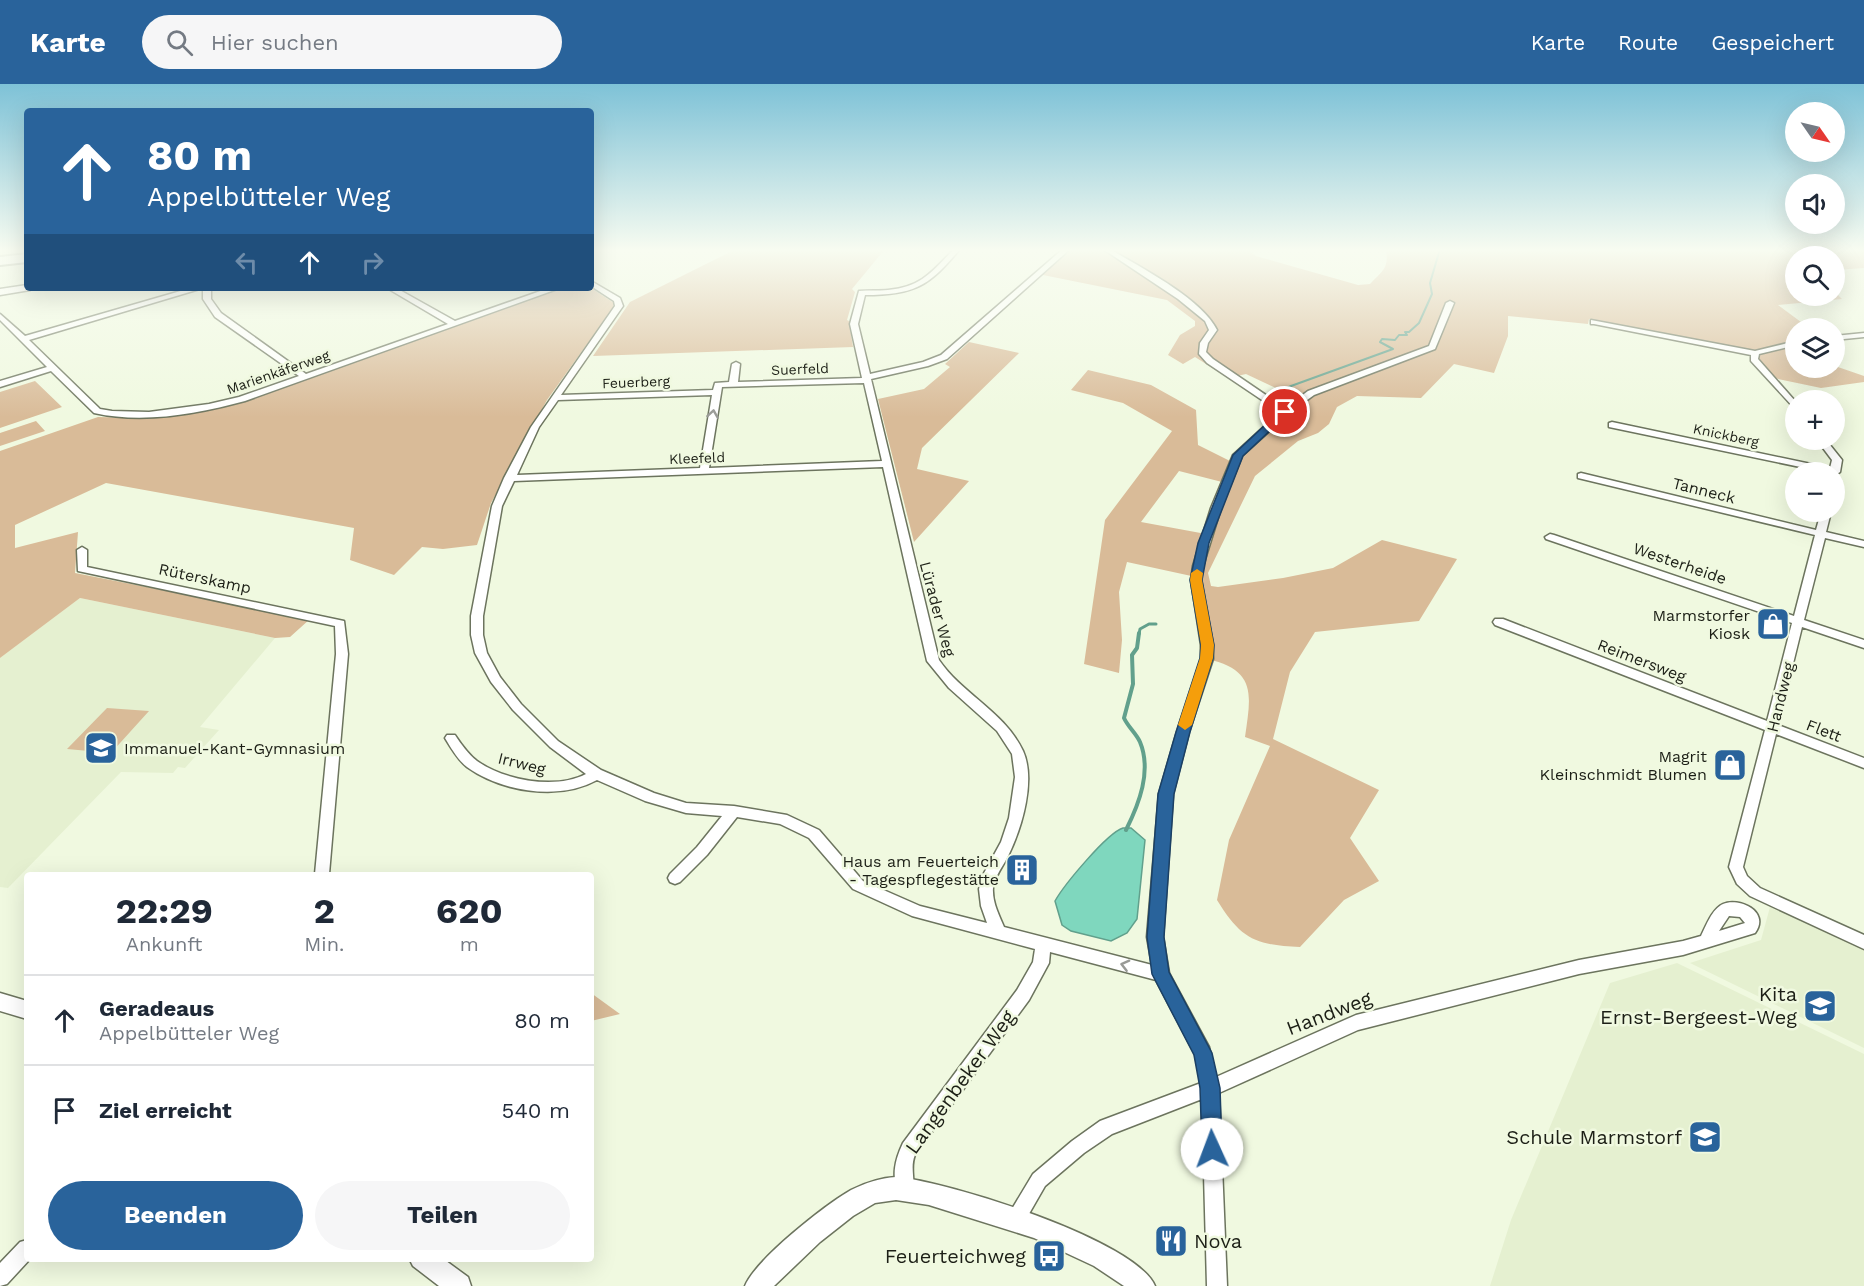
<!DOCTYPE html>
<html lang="de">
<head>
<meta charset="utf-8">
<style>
  body { margin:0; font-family:"Work Sans",sans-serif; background:#f6f6f7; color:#1f2937; height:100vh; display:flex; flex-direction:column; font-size:22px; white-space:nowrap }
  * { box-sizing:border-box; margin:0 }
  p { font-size:20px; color:#747a83 }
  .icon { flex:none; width:33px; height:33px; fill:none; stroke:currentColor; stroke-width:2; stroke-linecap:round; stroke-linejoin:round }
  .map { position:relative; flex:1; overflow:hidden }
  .panel { position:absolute; left:24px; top:788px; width:570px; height:390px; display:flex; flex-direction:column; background:#fff; border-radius:6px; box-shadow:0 6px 24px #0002 }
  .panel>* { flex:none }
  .hud { position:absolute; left:24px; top:24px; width:570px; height:183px; border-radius:6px; box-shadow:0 6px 24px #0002; background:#29639b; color:#fff; overflow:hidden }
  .needle { width:39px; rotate:124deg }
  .controls { position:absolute; left:1785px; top:18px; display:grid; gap:12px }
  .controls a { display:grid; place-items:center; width:60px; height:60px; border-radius:50%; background:#fff; box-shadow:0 6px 24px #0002; font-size:30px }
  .pin { position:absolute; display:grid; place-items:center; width:51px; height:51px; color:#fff; margin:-26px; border:3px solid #fff; border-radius:50%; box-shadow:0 2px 6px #0007 }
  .me { position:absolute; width:66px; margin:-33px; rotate:358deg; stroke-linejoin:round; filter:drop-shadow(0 0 4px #0008) }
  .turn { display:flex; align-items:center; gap:21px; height:126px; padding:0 24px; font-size:27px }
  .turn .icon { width:78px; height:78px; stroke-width:2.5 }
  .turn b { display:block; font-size:42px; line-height:51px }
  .lanes { display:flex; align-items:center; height:57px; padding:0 24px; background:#0003; justify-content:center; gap:30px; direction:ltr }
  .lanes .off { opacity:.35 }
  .eta { display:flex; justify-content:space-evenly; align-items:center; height:102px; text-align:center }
  .eta b { font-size:36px; font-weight:700; line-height:42px }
  .primary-button { display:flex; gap:12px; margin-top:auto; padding:12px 24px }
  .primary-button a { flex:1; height:69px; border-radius:36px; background:#29639b; color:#fff; font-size:24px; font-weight:700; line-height:69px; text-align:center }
  .primary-button a+a { background:#f6f6f7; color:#1f2937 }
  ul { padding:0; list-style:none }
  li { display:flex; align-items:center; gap:18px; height:90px; padding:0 24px; border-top:2px solid #e0e1e3 }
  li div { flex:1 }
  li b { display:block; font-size:22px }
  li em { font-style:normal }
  header { display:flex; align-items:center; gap:36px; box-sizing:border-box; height:84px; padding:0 30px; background:#29639b; color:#fff }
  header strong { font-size:28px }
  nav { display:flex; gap:33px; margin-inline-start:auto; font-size:21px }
  .search { width:420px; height:54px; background:#f6f6f7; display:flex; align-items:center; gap:15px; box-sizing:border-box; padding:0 21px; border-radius:33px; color:#747a83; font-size:22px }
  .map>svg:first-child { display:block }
</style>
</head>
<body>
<header>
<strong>Karte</strong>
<div class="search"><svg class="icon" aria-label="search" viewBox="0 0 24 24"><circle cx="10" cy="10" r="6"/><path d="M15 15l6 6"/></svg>Hier suchen</div>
<nav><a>Karte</a><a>Route</a><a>Gespeichert</a></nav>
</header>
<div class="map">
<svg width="1864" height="1202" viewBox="0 0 1864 1202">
  <rect width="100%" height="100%" fill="#f0f9e0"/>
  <path fill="#e5f0d0" d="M 80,514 L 275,554 L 200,643 L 219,646 L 185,684 L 178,683 L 173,689 L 121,688 L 8,804 L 0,803 L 0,574 Z
    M 1770,823 L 1864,865 L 1864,964 L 1690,879 L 1761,856 Z
    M 1677,879 L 1864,970 L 1864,1202 L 1490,1202 L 1511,1136 L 1610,899 Z"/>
  <path fill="#d9bb98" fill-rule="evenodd" d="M 736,165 L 885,165 L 852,205 L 855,208 L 847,236 L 849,237 L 853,263 L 593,272 L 630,218 Z
    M 1070,165 L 1254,165 L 1250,168 L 1256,172 L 1358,201 L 1370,200 C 1383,186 1389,185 1386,165 L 1864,165 L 1864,184 L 1835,186 L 1834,172 L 1796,172 L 1796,212 L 1834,212 L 1835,208 L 1842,215 L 1778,221 L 1809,244 L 1796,244 L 1795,260 L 1783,264 L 1795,268 L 1796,284 L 1834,284 L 1835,282 L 1864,292 L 1864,298 L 1821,304 L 1769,293 L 1754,269 L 1589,235 L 1588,240 L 1508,232 L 1508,252 L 1494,289 L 1454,280 L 1421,314 L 1357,312 L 1337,323 L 1329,340 L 1318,349 L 1298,357 L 1255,392 L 1208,489 L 1211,502 L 1218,503 L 1283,494 L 1333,484 L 1382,456 L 1457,475 L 1419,537 L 1315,548 L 1290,588 L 1273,655 L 1379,706 L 1350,754 L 1379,797 L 1344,816 L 1300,863 C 1255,861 1241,855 1217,816 L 1229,756 L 1270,662 L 1245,653 C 1251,611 1257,586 1207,575 L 1196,493 L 1127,478 L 1119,508 L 1122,556 L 1119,589 L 1084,580 L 1105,436 L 1172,347 L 1123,319 L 1071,306 L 1088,286 L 1151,301 L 1196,326 L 1198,361 L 1234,379 L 1238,371 L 1301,316 L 1246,290 L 1228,294 L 1195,273 L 1183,280 L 1168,271 L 1180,251 L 1195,242 L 1195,237 L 1167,216 L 1038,190 ZM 1179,387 L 1226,399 L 1206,450 L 1141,438 Z
    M 560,204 L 591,204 L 614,219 L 613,224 L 547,316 L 491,419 L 477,461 L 443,465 L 422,463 L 394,491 L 350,476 L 354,444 L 106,399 L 15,441 L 15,464 L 78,448 L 75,489 L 310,535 L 290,553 L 275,554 L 80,514 L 0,574 L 0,367 L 98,333 L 137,334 L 225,322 L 243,317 Z
    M 969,258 L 1019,269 L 922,364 L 917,385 L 969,397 L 914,458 L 878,315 L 924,305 L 950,283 L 945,280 Z
    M 35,297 L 62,323 L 0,344 L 0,308 Z
    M 36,337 L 45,347 L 0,362 L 0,349 Z
    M 107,624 L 149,627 L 111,669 L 67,665 Z
    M 591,909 L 620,930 L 591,937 Z"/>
  <path fill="#7fd7be" stroke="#61a08c" stroke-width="1.5" d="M 1123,744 L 1131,744 L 1145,756 L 1137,835 L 1127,849 L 1111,857 L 1071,847 L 1062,841 L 1055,817 C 1064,801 1107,749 1123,744 Z"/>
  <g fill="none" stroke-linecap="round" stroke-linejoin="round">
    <path stroke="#61a08c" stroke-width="2" d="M 1275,317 L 1281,307 L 1291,302 L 1393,265 L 1380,258 L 1382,255 L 1395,256 L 1399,251 L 1407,251 L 1405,248 L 1409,248 L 1419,239 L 1432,210 L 1430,199 L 1440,165"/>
    <path stroke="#61a08c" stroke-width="3" d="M 1139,550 L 1140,545 L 1149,540 L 1156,540"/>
    <path stroke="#61a08c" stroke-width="4" d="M 1126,746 C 1139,720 1152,687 1140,658 C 1136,649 1128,643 1124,634 L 1133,600 L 1132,571 L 1137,564 L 1139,549"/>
    <defs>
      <path id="minor" d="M 954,165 L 960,165 C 929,202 915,211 865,211 L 858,240 L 870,290 L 923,278 L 941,271 L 1063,165 L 1070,165 L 947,275 L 928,282 L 871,295 L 939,576 C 963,611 1005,628 1023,667 C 1036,696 1022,743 1009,770 C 1004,781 995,791 993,804 C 992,818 999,831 1004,843 L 1152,881 L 1147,853 L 1159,710 L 1177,648 L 1201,575 L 1201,561 L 1191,496 L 1193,482 L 1211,424 L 1233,371 L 1280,328 L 1207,279 L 1199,270 L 1200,259 L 1209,246 L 1205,237 L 1178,215 L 1103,165 L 1110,165 C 1141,184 1201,214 1217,246 L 1208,259 L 1206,268 L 1213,275 L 1285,324 L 1308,307 L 1429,262 L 1446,219 L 1450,217 L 1454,219 L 1435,265 L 1314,311 L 1288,330 L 1242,372 L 1221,424 L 1203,482 L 1201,496 L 1213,561 L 1213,575 L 1189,648 L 1173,710 L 1163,853 L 1169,889 L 1209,963 L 1216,993 L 1356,931 L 1579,876 L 1683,857 L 1701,852 C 1706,842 1712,825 1723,820 C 1738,813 1771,827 1755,849 L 1683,871 L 1579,890 L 1358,946 L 1219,1009 L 1227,1202 L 1207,1202 L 1202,1015 L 1112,1050 L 1084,1069 L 1045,1102 L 1022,1142 L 1015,1144 L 1008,1142 L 1006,1135 L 1033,1090 L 1072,1057 L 1100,1037 L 1201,999 L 1195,970 L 1156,896 L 1050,868 L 1049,879 L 1029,916 L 915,1071 C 909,1084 917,1098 911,1111 L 905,1114 L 899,1111 C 891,1092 895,1076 903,1059 L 1017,906 L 1033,878 L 1035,865 L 912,832 L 853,805 L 809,754 L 780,740 L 737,733 L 707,771 L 680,798 L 675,800 L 670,798 L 668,794 L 670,790 L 697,763 L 722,732 L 686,729 L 645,717 L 597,696 C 559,717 502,708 467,683 C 458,676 451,664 445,654 L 447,651 L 455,651 C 461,660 468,670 477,677 C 504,696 555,706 586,690 L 550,663 L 513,626 L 491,598 L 475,569 L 471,551 L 471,532 L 492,422 L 504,394 L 531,343 L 615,222 L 614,217 L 591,202 L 591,197 L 620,214 L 623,222 L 561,311 L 713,306 L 715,299 L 729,298 L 732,280 L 736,278 L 740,280 L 738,298 L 862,294 L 850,240 L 859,207 C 869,206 878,207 888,206 C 921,203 932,188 954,165 ZM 864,299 L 882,377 L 709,384 L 722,303 ZM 712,311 L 700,384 L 517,391 L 539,343 L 558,316 ZM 883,383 L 927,577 L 949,604 L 997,647 L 1012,670 L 1015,693 L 1009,734 L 1001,758 L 983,791 L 979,805 L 981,822 L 987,839 L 920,822 L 863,797 L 819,746 L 787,731 L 734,722 L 686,719 L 654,709 L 601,686 L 558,657 L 521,620 L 500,593 L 487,569 L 483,551 L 483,532 L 502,422 L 514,397 ZM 1729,832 L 1740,833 L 1745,839 L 1719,847 Z
        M 191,204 L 203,204 L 29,256 L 100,325 L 112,327 L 149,328 L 209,320 L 239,313 L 299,292 L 215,233 L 203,215 L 203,204 L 211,204 L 211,215 L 221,229 L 306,290 L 448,240 L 387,204 L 396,204 L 455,237 L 549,204 L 560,204 L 245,317 C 197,330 143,340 94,329 L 51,287 L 0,303 L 0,297 L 47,283 L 0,236 L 0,230 L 25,252 Z
        M 1591,236 L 1755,267 L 1796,257 L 1796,261 L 1759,270 L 1758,275 L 1796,318 L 1796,326 L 1751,277 L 1751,271 L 1594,240 L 1591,240 Z
        M 1864,249 L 1864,253 L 1834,256 L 1834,252 Z
        M 1612,338 L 1830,384 L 1832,376 L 1817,356 L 1826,356 L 1842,376 L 1840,388 L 1834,392 L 1834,388 L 1824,388 L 1609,343 L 1609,339 Z
        M 1581,389 L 1816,446 L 1821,428 L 1831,428 L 1826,448 L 1864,457 L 1864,463 L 1825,454 L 1804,536 L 1864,556 L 1864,564 L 1802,543 L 1778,641 L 1864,674 L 1864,684 L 1776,650 L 1743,783 L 1747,792 L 1760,804 L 1864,851 L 1864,865 L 1750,812 L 1737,800 L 1729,783 L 1765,646 L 1495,541 L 1493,538 L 1495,535 L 1503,535 L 1767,637 L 1792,539 L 1546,455 L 1545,453 L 1550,450 L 1554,451 L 1794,532 L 1815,451 L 1578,394 L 1578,390 Z
        M 82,463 L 87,466 L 87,483 L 344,537 L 348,570 L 329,790 L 315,790 L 336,570 L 335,542 L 78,487 L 77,466 Z
        M 27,1156 L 27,1174 L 31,1174 L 7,1200 L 0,1202 L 0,1179 L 20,1158 Z"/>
      <path id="tertiary" d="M 27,201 L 27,204 L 31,204 L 30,206 L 0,211 L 0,205 Z
        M 0,909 L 27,917 L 27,935 L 0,927 Z
        M 896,1093 C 946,1097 1136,1156 1155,1202 L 1124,1202 L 1094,1182 L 1034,1154 L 929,1121 L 896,1116 L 875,1119 L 853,1132 L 820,1158 L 774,1202 L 745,1202 C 756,1175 825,1121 851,1106 C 865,1099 880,1094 896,1093 Z
        M 409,1174 L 442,1174 L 468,1193 L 471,1202 L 439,1202 L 413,1182 Z"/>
      <path id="motorway" d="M 27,170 L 27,178 L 0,181 L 0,173 Z"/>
    </defs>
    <use href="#minor" stroke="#6c745e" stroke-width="3"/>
    <use href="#tertiary" stroke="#6c745e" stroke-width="3"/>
    <use href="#motorway" stroke="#6c745e" stroke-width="4"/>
    <use href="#minor" fill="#fff" fill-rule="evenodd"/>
    <use href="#tertiary" fill="#fff" fill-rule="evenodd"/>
    <use href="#motorway" fill="#fff" fill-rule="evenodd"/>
  </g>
  <defs><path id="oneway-chevron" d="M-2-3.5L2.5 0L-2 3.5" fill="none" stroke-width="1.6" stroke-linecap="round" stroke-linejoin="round" transform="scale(1.5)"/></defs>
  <g stroke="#999a96">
    <use href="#oneway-chevron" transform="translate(713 330) rotate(-81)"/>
    <use href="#oneway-chevron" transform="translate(1125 881) rotate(-166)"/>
  </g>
  <linearGradient id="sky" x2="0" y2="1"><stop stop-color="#7ec2d7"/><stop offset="0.5" stop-color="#f8fcf1"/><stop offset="1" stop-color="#f8fcf1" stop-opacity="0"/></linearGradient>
  <rect width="1864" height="333" fill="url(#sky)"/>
  <path fill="#29639b" stroke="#1b4065" stroke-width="1.5" d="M 1281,326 L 1290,328 L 1243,372 L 1209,459 L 1202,496 L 1214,561 L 1213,574 L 1190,648 L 1174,710 L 1164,853 L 1169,888 L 1212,969 L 1220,1004 L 1222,1065 L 1219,1072 L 1212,1075 L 1205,1072 L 1202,1065 L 1200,1004 L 1194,971 L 1152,890 L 1147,853 L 1158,710 L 1176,648 L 1200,574 L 1201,561 L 1190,496 L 1198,459 L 1233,371 Z"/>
  <path fill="#f59e0b" d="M 1197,485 L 1203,489 L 1202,496 L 1214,561 L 1213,574 L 1192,641 L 1185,646 L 1178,641 L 1200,574 L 1201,561 L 1190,496 L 1191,489 Z"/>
  <defs>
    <symbol id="shop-square" viewBox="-11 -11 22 22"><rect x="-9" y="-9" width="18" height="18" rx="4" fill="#29639b" stroke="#f0f9e0"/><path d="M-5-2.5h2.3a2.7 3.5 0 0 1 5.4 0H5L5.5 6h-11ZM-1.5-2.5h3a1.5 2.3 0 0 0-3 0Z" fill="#fff"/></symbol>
    <symbol id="school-square" viewBox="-11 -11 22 22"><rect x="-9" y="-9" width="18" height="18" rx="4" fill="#29639b" stroke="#f0f9e0"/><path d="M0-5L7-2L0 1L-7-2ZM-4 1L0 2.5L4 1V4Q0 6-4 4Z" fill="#fff"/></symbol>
    <symbol id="building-square" viewBox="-11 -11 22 22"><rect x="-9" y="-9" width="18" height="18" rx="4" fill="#29639b" stroke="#f0f9e0"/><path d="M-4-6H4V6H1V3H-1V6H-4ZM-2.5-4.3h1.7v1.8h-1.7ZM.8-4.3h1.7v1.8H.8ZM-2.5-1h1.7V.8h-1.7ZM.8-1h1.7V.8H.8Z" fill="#fff"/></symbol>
    <symbol id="restaurant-square" viewBox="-11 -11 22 22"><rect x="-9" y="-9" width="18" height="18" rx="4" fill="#29639b" stroke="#f0f9e0"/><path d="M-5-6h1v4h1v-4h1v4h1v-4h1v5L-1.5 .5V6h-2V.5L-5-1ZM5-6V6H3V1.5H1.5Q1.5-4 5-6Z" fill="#fff"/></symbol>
    <symbol id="bus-square" viewBox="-11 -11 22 22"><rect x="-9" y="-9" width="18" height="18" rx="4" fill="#29639b" stroke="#f0f9e0"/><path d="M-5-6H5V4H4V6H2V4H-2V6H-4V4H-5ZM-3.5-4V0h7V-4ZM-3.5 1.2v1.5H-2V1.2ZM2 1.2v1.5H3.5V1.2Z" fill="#fff"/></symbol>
  </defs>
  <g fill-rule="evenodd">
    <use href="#shop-square" x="1754" y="521" width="38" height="38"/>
    <use href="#school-square" x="82" y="645" width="38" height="38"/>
    <use href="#shop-square" x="1711" y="662" width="38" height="38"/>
    <use href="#building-square" x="1003" y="767" width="38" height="38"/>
    <use href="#school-square" x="1801" y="903" width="38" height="38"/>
    <use href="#school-square" x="1686" y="1034" width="38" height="38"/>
    <use href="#restaurant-square" x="1152" y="1138" width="38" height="38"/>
    <use href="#bus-square" x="1030" y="1153" width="38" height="38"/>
  </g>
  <g text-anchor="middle" stroke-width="5" stroke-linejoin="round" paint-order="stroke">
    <g font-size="14" fill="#1c1f16" stroke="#f0f9e0">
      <text transform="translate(800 285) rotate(-2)" y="5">Suerfeld</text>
      <text transform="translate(278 288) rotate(-19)" y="5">Marienkäferweg</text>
      <text transform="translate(636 298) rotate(-2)" y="5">Feuerberg</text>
      <text transform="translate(1726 351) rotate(12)" y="5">Knickberg</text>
      <text transform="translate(697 374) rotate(-2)" y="5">Kleefeld</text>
    </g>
    <g font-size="16" fill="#1c1f16" stroke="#f0f9e0">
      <text transform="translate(1704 406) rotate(14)" y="6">Tanneck</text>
      <text transform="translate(1680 479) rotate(19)" y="6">Westerheide</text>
      <text transform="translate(205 494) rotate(12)" y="6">Rüterskamp</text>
      <text transform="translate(938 525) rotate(75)" y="6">Lürader Weg</text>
      <text transform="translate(1642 576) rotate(21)" y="6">Reimersweg</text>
      <text transform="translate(1780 613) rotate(-76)" y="6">Handweg</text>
      <text transform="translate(1824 646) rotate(21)" y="6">Flett</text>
      <text transform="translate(522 679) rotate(14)" y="6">Irrweg</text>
    </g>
    <g font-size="16" fill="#1c1f16" stroke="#f0f9e0" text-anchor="end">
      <text x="1750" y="537">Marmstorfer<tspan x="1750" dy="18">Kiosk</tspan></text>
      <text x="124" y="670" text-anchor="start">Immanuel-Kant-Gymnasium</text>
      <text x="1707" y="678">Magrit<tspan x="1707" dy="18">Kleinschmidt Blumen</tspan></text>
      <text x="999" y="783">Haus am Feuerteich<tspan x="999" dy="18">- Tagespflegestätte</tspan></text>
    </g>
    <g font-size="20" fill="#1c1f16" stroke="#f0f9e0" text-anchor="end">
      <text x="1797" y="917">Kita<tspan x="1797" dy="23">Ernst-Bergeest-Weg</tspan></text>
      <text x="1682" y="1060">Schule Marmstorf</text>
      <text x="1194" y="1164" text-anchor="start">Nova</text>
      <text x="1026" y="1179">Feuerteichweg</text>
    </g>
    <g font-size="20" fill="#1c1f16" stroke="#f0f9e0">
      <text transform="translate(1329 929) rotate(-21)" y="7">Handweg</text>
      <text transform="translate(960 998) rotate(-54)" y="7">Langenbeker Weg</text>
    </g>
  </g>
</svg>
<div class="controls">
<a><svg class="needle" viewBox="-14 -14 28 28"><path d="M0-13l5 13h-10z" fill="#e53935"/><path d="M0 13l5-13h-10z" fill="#747a83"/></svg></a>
<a><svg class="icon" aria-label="sound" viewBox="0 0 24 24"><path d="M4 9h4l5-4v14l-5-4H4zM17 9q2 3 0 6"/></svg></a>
<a><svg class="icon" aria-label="search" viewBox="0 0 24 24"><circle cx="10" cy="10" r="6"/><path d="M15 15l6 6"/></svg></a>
<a><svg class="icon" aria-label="layers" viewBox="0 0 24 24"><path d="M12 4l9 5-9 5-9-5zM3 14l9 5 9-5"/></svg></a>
<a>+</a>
<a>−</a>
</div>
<div class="pin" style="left:1285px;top:328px;background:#d93025"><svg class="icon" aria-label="arrive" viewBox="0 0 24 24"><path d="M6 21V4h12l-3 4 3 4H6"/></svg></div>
<svg class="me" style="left:1212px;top:1065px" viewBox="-20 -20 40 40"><circle r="19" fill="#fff"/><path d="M0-13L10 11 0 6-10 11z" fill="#29639b"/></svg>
<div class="hud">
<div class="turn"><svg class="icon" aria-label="ahead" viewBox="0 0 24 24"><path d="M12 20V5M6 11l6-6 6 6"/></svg><div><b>80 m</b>Appelbütteler Weg</div></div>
<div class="lanes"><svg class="icon off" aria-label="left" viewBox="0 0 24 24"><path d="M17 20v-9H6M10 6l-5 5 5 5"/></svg><svg class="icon" aria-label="ahead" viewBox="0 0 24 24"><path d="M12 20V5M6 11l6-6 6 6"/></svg><svg class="icon off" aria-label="right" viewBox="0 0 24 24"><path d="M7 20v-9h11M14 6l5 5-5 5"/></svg></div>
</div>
<section class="panel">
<div class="eta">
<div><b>22:29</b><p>Ankunft</p></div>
<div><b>2</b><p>Min.</p></div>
<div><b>620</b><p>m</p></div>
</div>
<ul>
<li><svg class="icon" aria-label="ahead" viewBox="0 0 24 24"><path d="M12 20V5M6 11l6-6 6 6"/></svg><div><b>Geradeaus</b><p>Appelbütteler Weg</p></div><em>80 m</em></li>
<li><svg class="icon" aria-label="arrive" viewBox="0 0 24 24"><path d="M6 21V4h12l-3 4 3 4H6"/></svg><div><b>Ziel erreicht</b></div><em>540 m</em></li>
</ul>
<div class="primary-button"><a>Beenden</a><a>Teilen</a></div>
</section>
</div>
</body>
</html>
